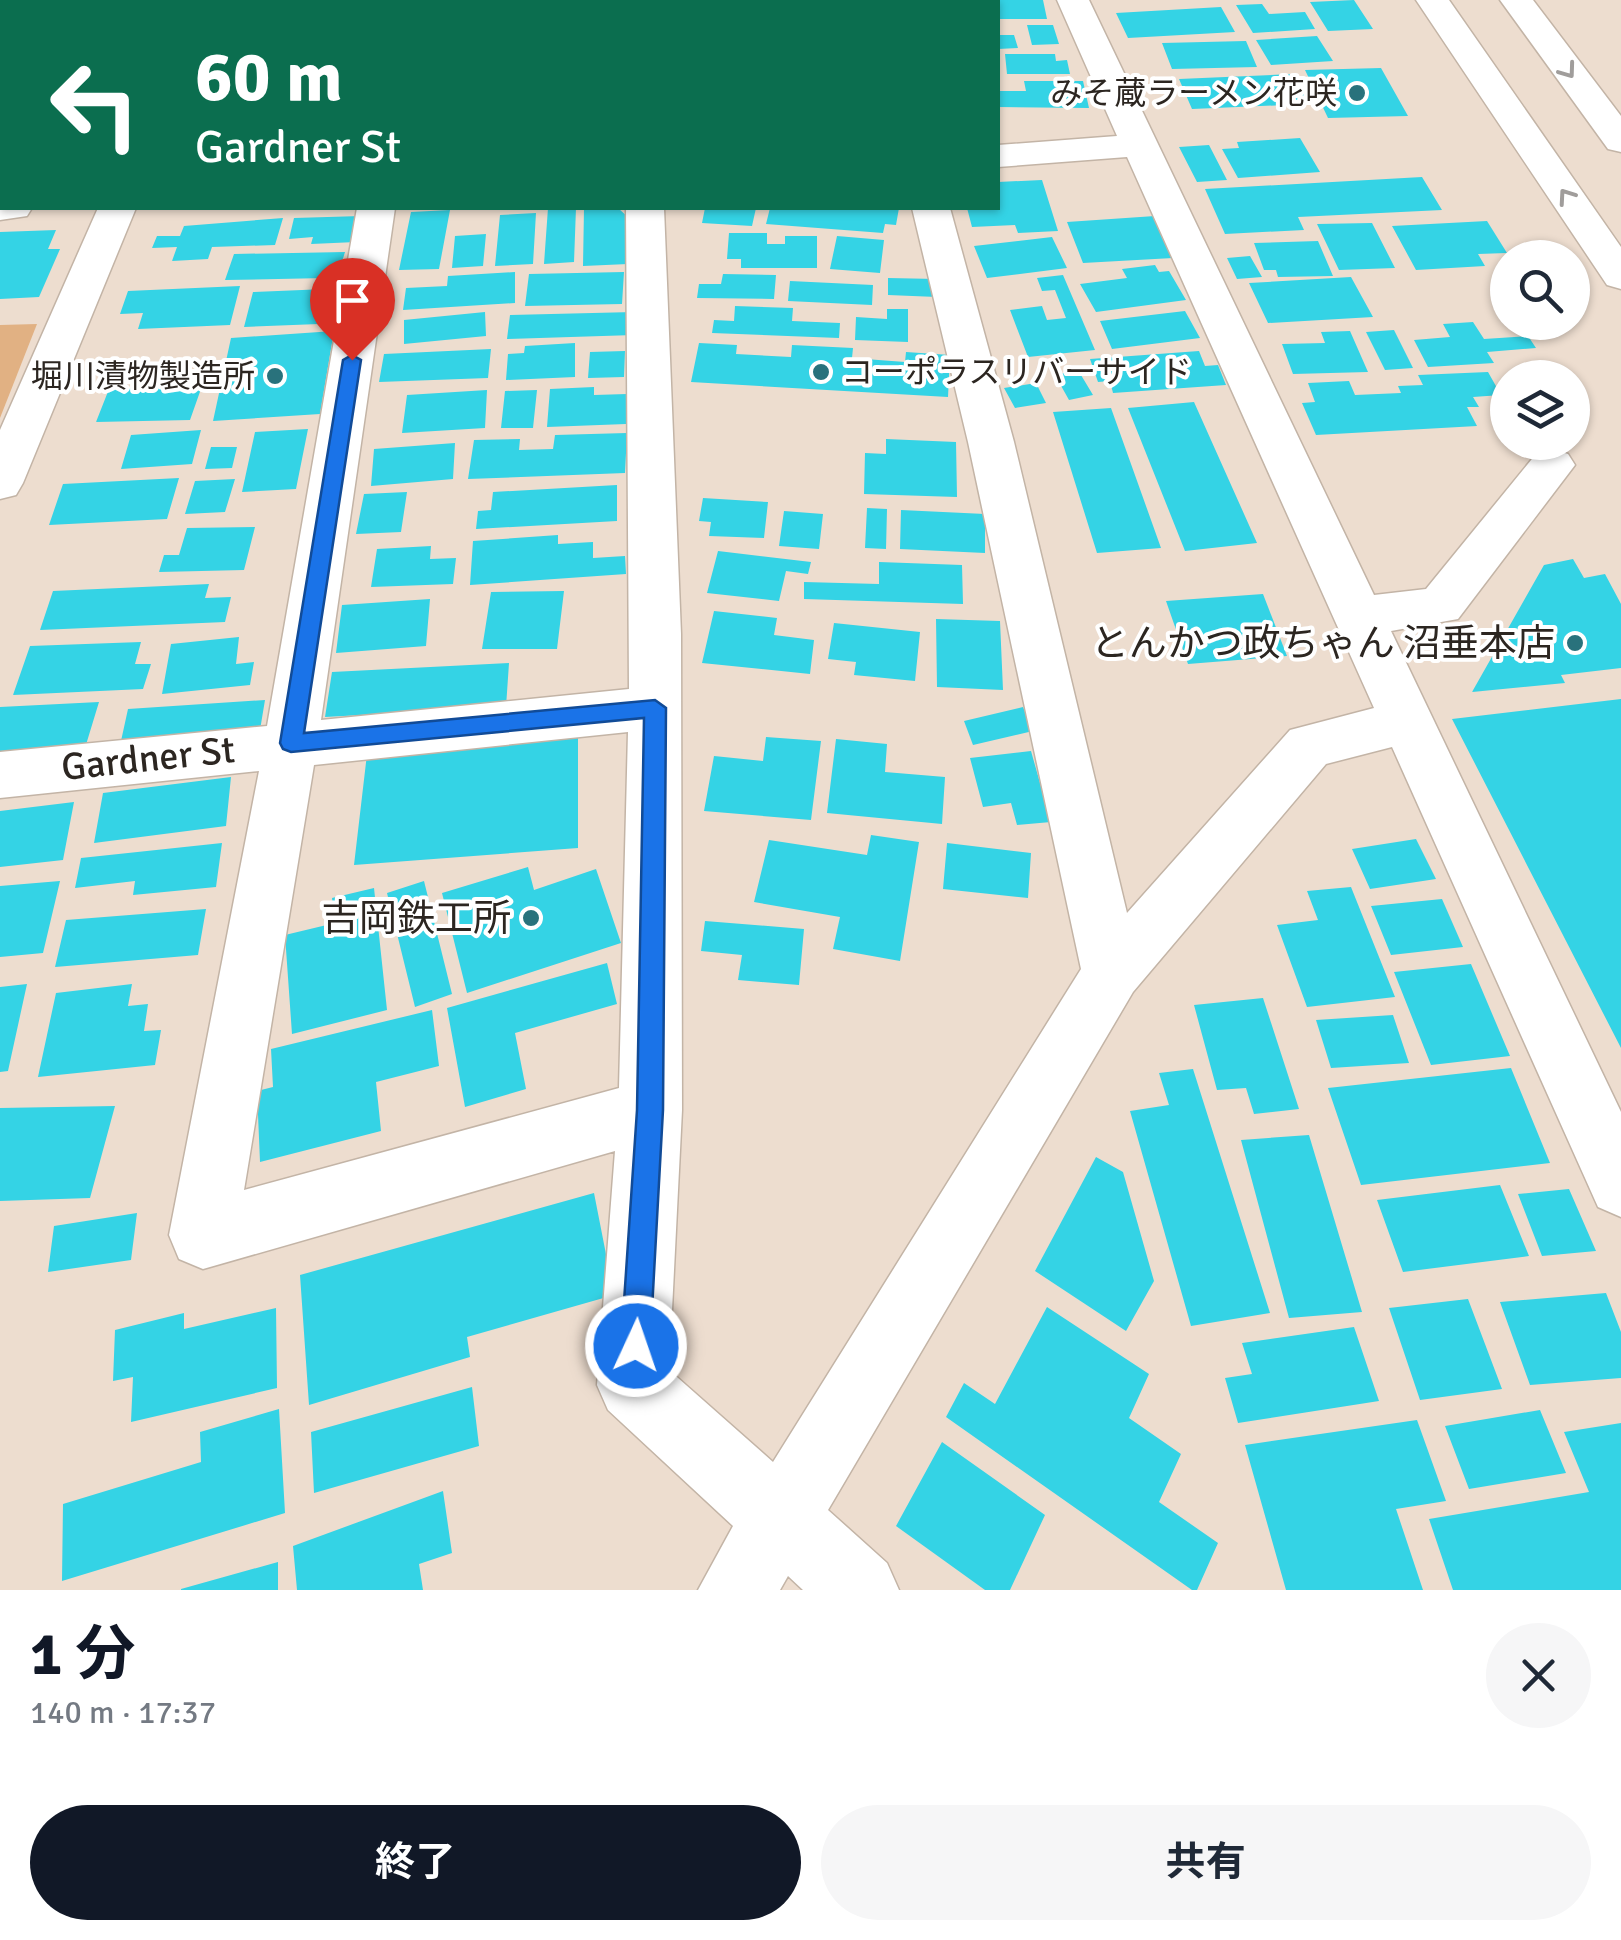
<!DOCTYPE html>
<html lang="ja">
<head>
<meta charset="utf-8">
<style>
  body { margin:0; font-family:Signika,"Noto Sans JP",sans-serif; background:#f6f6f7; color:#1f2937; height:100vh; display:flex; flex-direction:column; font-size:38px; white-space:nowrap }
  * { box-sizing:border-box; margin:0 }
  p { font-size:32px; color:#747a83 }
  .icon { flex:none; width:55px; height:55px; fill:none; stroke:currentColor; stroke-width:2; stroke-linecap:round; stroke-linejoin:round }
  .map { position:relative; height:1590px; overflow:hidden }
  .sheet { display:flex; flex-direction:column; background:#fff; flex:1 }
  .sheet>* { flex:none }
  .banner { position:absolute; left:0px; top:0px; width:1000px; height:210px; box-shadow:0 2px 8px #0004; background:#0b6e4f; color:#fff; overflow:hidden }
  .fabs { position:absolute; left:1490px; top:240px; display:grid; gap:20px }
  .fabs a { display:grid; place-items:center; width:100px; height:100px; border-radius:50%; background:#fff; box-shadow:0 2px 8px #0004; font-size:50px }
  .pin { position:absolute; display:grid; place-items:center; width:85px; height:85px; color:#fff; margin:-102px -42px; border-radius:50% 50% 50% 0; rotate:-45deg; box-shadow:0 0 10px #0007 }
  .pin .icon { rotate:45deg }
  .me { position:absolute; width:110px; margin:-55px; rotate:3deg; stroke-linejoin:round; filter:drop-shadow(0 0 8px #0008) }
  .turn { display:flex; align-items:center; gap:35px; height:210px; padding:0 30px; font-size:45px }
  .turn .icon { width:130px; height:130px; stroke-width:2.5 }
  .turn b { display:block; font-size:70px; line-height:85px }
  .round { display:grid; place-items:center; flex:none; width:105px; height:105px; border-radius:52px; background:#f6f6f7 }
  .head { display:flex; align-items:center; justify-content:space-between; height:170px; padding:0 30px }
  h1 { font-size:60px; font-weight:700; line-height:75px; color:#111827 }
  .primary-button { display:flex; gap:20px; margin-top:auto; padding:20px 30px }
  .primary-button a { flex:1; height:115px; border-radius:60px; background:#111827; color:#fff; font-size:40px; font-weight:700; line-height:115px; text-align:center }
  .primary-button a+a { background:#f6f6f7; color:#1f2937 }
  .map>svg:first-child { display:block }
</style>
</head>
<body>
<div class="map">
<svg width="1621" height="1590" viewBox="0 0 1621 1590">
  <rect width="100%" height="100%" fill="#edddcf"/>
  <path fill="#e1b183" d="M 37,324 L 0,418 L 0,325 Z"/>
  <path fill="#34d3e5" d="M 998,0 L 1043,0 L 1047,19 L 998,19 Z
    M 1354,0 L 1373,29 L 1328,31 L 1310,2 Z
    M 1262,4 L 1269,14 L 1305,12 L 1315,29 L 1253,33 L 1236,5 Z
    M 1221,7 L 1235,32 L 1128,38 L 1116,13 Z
    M 1027,25 L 1053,25 L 1059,44 L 1032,45 Z
    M 998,35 L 1014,35 L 1018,48 L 998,49 Z
    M 1317,36 L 1333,61 L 1271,65 L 1256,40 Z
    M 1246,41 L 1257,67 L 1172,69 L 1162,43 Z
    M 1005,54 L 1055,54 L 1056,61 L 1067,60 L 1070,74 L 1007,74 Z
    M 1381,68 L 1408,116 L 1328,118 L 1305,70 Z
    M 1293,74 L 1310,104 L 1192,109 L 1179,79 Z
    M 1024,81 L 1083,81 L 1089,108 L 998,107 L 998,91 L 1026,91 Z
    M 1300,138 L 1320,172 L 1238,178 L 1222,149 L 1239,148 L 1237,142 Z
    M 1209,145 L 1227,180 L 1197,182 L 1179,147 Z
    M 1422,177 L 1442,210 L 1298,217 L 1304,230 L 1225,234 L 1205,189 Z
    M 1042,180 L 1058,231 L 1018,233 L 1015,225 L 972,227 L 967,208 L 998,208 L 998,182 Z
    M 548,208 L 576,208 L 574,262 L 544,264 Z
    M 584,208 L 618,208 L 630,219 L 628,264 L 583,266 Z
    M 705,208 L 756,208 L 752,226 L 702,223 Z
    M 770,208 L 899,208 L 896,225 L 885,224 L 883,233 L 766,224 Z
    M 450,210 L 439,269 L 399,270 L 411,212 Z
    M 536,213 L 533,264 L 495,266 L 500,215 Z
    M 361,216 L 356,242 L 311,244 L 313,237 L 289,239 L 294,218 Z
    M 1155,216 L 1173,258 L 1083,263 L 1067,222 Z
    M 283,218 L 275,245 L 212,247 L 208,259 L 172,261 L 177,247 L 152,248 L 157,236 L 180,236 L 184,226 Z
    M 1487,221 L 1507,253 L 1478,254 L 1485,266 L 1416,270 L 1392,226 Z
    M 1372,223 L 1395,268 L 1339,270 L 1317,224 Z
    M 56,230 L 48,249 L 60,249 L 39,297 L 0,299 L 0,232 Z
    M 729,233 L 767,233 L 767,244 L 785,244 L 785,236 L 817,236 L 817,268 L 741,268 L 741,259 L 727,259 Z
    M 486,234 L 483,266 L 452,268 L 455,236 Z
    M 837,236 L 884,240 L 880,273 L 830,269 Z
    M 1052,237 L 1067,268 L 987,278 L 974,246 Z
    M 1318,241 L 1333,276 L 1278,277 L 1276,270 L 1264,270 L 1254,243 Z
    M 345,252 L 341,265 L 330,265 L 326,278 L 225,280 L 234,254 Z
    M 1250,256 L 1262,277 L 1237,279 L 1227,258 Z
    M 1155,265 L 1159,272 L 1169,271 L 1186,300 L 1096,312 L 1080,284 L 1127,278 L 1122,269 Z
    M 515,272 L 515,303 L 403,310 L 406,288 L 447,286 L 448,276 Z
    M 624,272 L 622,304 L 525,306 L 529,274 Z
    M 723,274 L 776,275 L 774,299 L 697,298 L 699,284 L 721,284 Z
    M 1063,275 L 1095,350 L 1028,357 L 1010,310 L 1042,306 L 1047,320 L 1066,318 L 1055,290 L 1042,291 L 1037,278 Z
    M 1351,277 L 1373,317 L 1268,323 L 1249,283 Z
    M 888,278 L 937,279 L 937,297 L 888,295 Z
    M 790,281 L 873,285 L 872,305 L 788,301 Z
    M 240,286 L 230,325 L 138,329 L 143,313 L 120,314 L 128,291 Z
    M 326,289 L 319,324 L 244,327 L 253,292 Z
    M 735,306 L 793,308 L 792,321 L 840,323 L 839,338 L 712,333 L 714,320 L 734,321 Z
    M 887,309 L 908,309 L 908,342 L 855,340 L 856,317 L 887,319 Z
    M 1185,311 L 1200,338 L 1112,349 L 1100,321 Z
    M 485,312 L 486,336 L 404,344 L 404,320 Z
    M 634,312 L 634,335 L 507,339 L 510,315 Z
    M 1473,322 L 1484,339 L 1528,336 L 1536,348 L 1487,352 L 1494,363 L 1428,367 L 1414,340 L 1450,337 L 1443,324 Z
    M 1394,330 L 1413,368 L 1385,370 L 1366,332 Z
    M 334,331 L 320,414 L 213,421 L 231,338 Z
    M 1350,331 L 1368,372 L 1293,374 L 1282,344 L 1325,343 L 1321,332 Z
    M 575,343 L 575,377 L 506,380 L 508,354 L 524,353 L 525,346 Z
    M 699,343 L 737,345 L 736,354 L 791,357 L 792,345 L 853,348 L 852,358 L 905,362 L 906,352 L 950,355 L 948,397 L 691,382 Z
    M 491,349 L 488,378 L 379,382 L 384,354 Z
    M 625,351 L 624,377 L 588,378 L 590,352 Z
    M 1199,351 L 1205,366 L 1218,365 L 1226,385 L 1113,393 L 1110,381 L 1098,382 L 1090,359 Z
    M 1078,370 L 1093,395 L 1069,400 L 1055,375 Z
    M 1488,372 L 1501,395 L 1473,397 L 1479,407 L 1467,407 L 1477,426 L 1316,435 L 1302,403 L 1315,402 L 1308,383 L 1349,381 L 1355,395 L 1401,393 L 1398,386 L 1423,385 L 1418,375 Z
    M 1036,383 L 1046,403 L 1015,408 L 1004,388 Z
    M 202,386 L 190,420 L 96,422 L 109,389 Z
    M 594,387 L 594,395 L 627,394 L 626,424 L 547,427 L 550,389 Z
    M 487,390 L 485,428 L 402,433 L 407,395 Z
    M 537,390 L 533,428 L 501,428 L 505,391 Z
    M 1194,402 L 1257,543 L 1185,551 L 1128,408 Z
    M 1111,408 L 1161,548 L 1097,553 L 1053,412 Z
    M 308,429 L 296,489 L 242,492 L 255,432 Z
    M 201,430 L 192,464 L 121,469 L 131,435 Z
    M 627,433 L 625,473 L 468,479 L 474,440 L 520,439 L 519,450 L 553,449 L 555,435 Z
    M 886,439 L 956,442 L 957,497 L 864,494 L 865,453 L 886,454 Z
    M 455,443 L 453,479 L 371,486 L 374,449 Z
    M 211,447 L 237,447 L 232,468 L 205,469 Z
    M 179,478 L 167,519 L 49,525 L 63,484 Z
    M 235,479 L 225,512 L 185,514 L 195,481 Z
    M 617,485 L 617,521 L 476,529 L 478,511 L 491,510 L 493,492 Z
    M 407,492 L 401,532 L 356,534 L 364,494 Z
    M 703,498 L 768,502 L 764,538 L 709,536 L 711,522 L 699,521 Z
    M 867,508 L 887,509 L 886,549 L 865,548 Z
    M 901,510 L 985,514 L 985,553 L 900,549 Z
    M 784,511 L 823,514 L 819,549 L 779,546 Z
    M 255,527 L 244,570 L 159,572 L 164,555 L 179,555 L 187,528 Z
    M 558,535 L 558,544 L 593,542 L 593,558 L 625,556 L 626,574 L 470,585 L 473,541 Z
    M 431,546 L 430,559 L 456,558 L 453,584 L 371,587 L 377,549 Z
    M 718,551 L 811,562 L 808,574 L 786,571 L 779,601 L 707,593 Z
    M 1573,559 L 1584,578 L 1605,574 L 1621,604 L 1621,668 L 1561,675 L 1565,683 L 1472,692 L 1544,565 Z
    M 879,562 L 962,565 L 963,604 L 804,599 L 804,582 L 879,584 Z
    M 209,584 L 205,598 L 231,597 L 225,622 L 40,630 L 53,591 Z
    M 564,591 L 557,649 L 482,649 L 491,592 Z
    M 1263,594 L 1287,656 L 1188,664 L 1166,601 Z
    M 430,599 L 426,646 L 336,653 L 342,605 Z
    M 714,611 L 777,618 L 774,635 L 814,640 L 810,674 L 702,663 Z
    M 936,619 L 1000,621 L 1003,690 L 937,687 Z
    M 834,623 L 920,632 L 915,681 L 854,675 L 856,662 L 828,659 Z
    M 239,637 L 236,664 L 254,662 L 250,685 L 162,694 L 171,644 Z
    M 141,642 L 135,664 L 151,664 L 143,689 L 13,695 L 30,646 Z
    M 509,663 L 506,707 L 325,717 L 332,672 Z
    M 1621,699 L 1621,1048 L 1452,719 Z
    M 265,700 L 260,730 L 121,741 L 128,709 Z
    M 99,702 L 85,748 L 0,753 L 0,707 Z
    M 1023,707 L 1033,731 L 973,745 L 964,721 Z
    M 578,737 L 578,848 L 354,865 L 367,754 Z
    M 766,737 L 821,741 L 811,820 L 704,811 L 714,756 L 763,761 Z
    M 836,739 L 887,744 L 885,772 L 945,777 L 942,824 L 827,813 Z
    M 1031,751 L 1051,822 L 1017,825 L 1011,803 L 983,807 L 970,758 Z
    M 231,777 L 226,826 L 94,843 L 103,793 Z
    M 74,802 L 63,860 L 0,867 L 0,811 Z
    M 871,835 L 919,842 L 900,961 L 833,949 L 840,917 L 754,902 L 769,840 L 867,855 Z
    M 1416,839 L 1436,879 L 1370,889 L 1352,849 Z
    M 222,843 L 216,887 L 133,895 L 135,881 L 75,888 L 81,858 Z
    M 947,843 L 1031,853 L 1028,898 L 943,889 Z
    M 528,867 L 534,890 L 596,869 L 621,943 L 467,993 L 442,893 Z
    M 60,881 L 43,953 L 0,957 L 0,886 Z
    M 424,881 L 452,994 L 415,1007 L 387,893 Z
    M 1351,887 L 1395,997 L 1307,1007 L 1277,925 L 1318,920 L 1307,891 Z
    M 374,888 L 387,1010 L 292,1034 L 285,935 L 335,923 L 332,898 Z
    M 1442,899 L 1463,947 L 1391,955 L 1371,906 Z
    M 206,909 L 198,955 L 55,967 L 66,920 Z
    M 705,921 L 804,929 L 799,985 L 738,980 L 742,955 L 701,951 Z
    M 607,963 L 617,1004 L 515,1033 L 526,1089 L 465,1107 L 447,1008 Z
    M 1471,964 L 1510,1056 L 1431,1065 L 1394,972 Z
    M 27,984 L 8,1071 L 0,1072 L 0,987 Z
    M 132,984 L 128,1006 L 148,1004 L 144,1031 L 161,1030 L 155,1065 L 38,1077 L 56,993 Z
    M 1263,998 L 1299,1109 L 1254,1114 L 1246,1088 L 1217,1090 L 1194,1005 Z
    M 432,1010 L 439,1066 L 376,1082 L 381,1131 L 260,1162 L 257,1091 L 273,1087 L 271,1049 Z
    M 1393,1015 L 1409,1063 L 1331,1068 L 1316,1020 Z
    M 1511,1068 L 1550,1163 L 1361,1185 L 1328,1088 Z
    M 1193,1069 L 1270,1313 L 1191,1326 L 1130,1111 L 1169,1105 L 1159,1073 Z
    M 115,1106 L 90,1198 L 0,1201 L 0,1108 Z
    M 1309,1135 L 1362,1312 L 1289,1318 L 1241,1140 Z
    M 1096,1157 L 1123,1172 L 1154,1281 L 1126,1331 L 1035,1271 Z
    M 1500,1185 L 1529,1256 L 1403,1272 L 1377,1200 Z
    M 1569,1189 L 1596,1251 L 1542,1256 L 1518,1194 Z
    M 594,1193 L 614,1295 L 467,1337 L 470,1357 L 309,1405 L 300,1275 Z
    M 137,1213 L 131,1260 L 48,1272 L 54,1226 Z
    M 1606,1293 L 1621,1332 L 1621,1378 L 1530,1385 L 1500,1302 Z
    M 1468,1299 L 1502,1389 L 1420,1400 L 1389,1308 Z
    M 1047,1307 L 1149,1374 L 1129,1418 L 1181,1454 L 1159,1502 L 1218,1543 L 1197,1590 L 1192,1590 L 946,1417 L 964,1383 L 995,1404 Z
    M 276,1308 L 277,1388 L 131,1422 L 133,1377 L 113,1381 L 115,1330 L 184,1313 L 184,1329 Z
    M 1354,1327 L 1379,1401 L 1238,1423 L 1225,1378 L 1252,1374 L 1242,1343 Z
    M 472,1387 L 479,1446 L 314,1493 L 311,1432 Z
    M 279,1409 L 285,1513 L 62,1581 L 63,1504 L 201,1462 L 200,1432 Z
    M 1540,1410 L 1566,1473 L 1469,1489 L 1445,1426 Z
    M 1417,1420 L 1446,1501 L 1396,1509 L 1423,1590 L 1286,1590 L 1245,1445 Z
    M 1621,1423 L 1621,1590 L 1453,1590 L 1429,1519 L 1589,1492 L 1564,1432 Z
    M 942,1442 L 1045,1515 L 1010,1590 L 985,1590 L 896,1526 Z
    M 443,1491 L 452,1553 L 419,1564 L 423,1590 L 297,1590 L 293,1546 Z
    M 278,1562 L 278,1590 L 181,1590 L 181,1589 Z"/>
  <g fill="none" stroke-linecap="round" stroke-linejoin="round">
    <defs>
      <path id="minor" d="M 403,0 L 435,0 L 435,2 L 403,2 Z
        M 882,0 L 914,0 L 914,2 L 882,2 Z
        M 1057,0 L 1089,0 L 1374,595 L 1426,589 L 1536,454 L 1552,449 L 1568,454 L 1575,465 L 1458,619 L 1391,631 L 1621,1112 L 1621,1217 L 1598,1207 L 1392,747 L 1326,764 L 1133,992 L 828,1510 L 887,1563 L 899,1590 L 803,1590 L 788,1576 L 780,1590 L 698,1590 L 733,1526 L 608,1410 L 597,1385 L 615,1151 L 203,1269 L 179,1259 L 169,1235 L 259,771 L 0,798 L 0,752 L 267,726 L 357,208 L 395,208 L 321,720 L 629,689 L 626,208 L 664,208 L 681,634 L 682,1110 L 669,1370 L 773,1462 L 1081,969 L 968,442 L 912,208 L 950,208 L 1014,442 L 1127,913 L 1290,730 L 1374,708 L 1127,157 L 998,167 L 998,145 L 1117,136 ZM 628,732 L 619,1088 L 244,1190 L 314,765 Z
        M 0,196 L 2,208 L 32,208 L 27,216 L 0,220 Z
        M 98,208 L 136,208 L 23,483 L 16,495 L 0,499 L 0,430 Z"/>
      <path id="tertiary" d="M 666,2 L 667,0"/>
      <path id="secondary" d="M 1416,0 L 1449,0 L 1621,247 L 1621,289 L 1607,285 Z
        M 1500,0 L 1533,0 L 1621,116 L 1621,152 L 1608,149 Z"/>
    </defs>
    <use href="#minor" stroke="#c3b4a6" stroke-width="3"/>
    <use href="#tertiary" stroke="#c3b4a6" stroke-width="58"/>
    <use href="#secondary" stroke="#c3b4a6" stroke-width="3"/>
    <use href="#minor" fill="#fff" fill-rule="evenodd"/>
    <use href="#tertiary" stroke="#fff" stroke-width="55"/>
    <use href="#secondary" fill="#fff" fill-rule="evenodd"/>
  </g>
  <defs><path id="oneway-chevron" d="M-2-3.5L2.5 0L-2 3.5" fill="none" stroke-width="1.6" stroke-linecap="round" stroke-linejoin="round" transform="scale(2.5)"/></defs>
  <g stroke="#a09d9b">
    <use href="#oneway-chevron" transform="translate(1568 71) rotate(54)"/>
    <use href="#oneway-chevron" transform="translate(1566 196) rotate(-125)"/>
  </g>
  <path fill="#1a73e8" stroke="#114b97" stroke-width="2.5" d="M 352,355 L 361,360 L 304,733 L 655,700 L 666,708 L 663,1110 L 650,1346 L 646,1356 L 636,1360 L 625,1356 L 621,1346 L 637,1110 L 644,718 L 291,752 L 283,749 L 280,743 L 343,360 Z"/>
  <g fill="#29727c" stroke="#fff" stroke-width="4">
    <circle cx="1357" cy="93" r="10"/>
    <circle cx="821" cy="372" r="10"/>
    <circle cx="275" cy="376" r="10"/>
    <circle cx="1575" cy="643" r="10"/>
    <circle cx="531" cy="918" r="10"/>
  </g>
  <g text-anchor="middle" stroke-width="8" stroke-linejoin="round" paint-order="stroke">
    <g font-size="32" fill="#2c2621" stroke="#fff" text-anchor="end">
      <text x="1337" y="104">みそ蔵ラーメン花咲</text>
      <text x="841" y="383" text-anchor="start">コーポラスリバーサイド</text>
      <text x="255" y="387">堀川漬物製造所</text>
    </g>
    <g font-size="38" fill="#2c2621" stroke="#fff" text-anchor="end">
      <text x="1555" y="656">とんかつ政ちゃん 沼垂本店</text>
      <text x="511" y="931">吉岡鉄工所</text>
    </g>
    <g font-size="38" fill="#2c2621" stroke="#fff">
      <text transform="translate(148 758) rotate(-6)" y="13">Gardner St</text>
    </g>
  </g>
</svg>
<div class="fabs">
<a><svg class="icon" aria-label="search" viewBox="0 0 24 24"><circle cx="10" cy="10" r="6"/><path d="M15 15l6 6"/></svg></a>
<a><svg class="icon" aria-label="layers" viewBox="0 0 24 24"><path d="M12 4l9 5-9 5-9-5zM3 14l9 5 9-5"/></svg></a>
</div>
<div class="pin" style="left:352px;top:360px;background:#d93025"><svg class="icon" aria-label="arrive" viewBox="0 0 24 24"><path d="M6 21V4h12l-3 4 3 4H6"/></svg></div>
<svg class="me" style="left:636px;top:1346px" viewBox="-20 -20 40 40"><circle r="17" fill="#1a73e8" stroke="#fff" stroke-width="3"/><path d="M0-11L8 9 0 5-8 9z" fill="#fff"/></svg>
<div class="banner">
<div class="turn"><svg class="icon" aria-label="left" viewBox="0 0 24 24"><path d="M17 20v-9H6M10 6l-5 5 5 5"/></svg><div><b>60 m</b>Gardner St</div></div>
</div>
</div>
<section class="sheet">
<div class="head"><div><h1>1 分</h1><p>140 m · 17:37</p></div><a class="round"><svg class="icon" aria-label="close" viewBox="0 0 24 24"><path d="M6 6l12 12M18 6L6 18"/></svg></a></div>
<div class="primary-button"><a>終了</a><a>共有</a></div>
</section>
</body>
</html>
